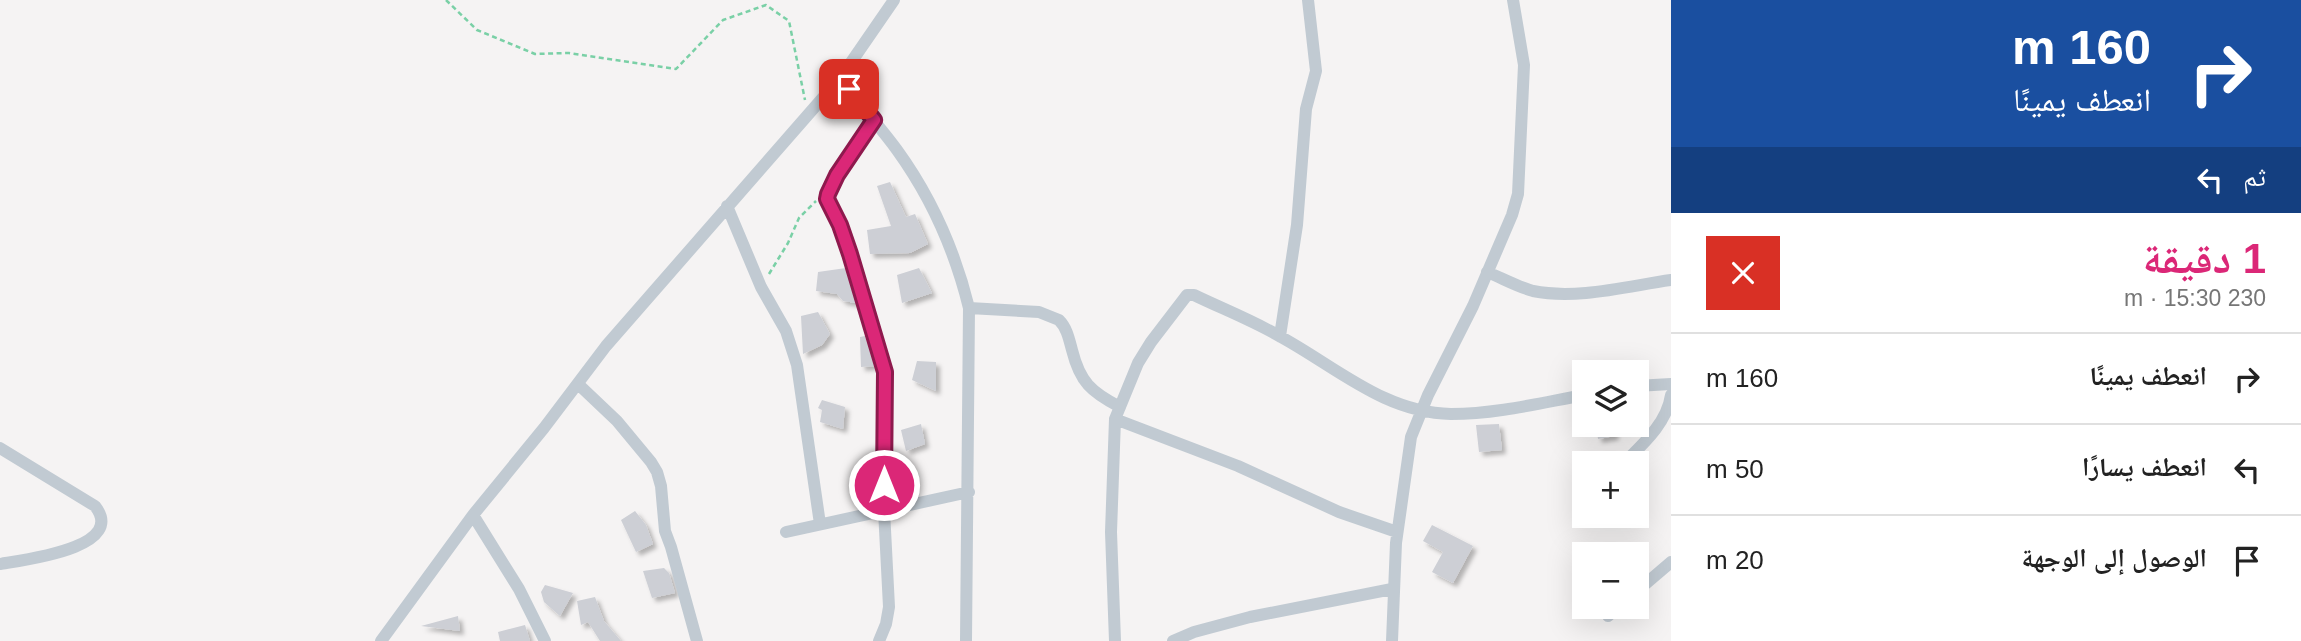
<!DOCTYPE html>
<html lang="ar">
<head>
<meta charset="utf-8">
<style>
  body { margin:0; font-family:Arial,"Noto Naskh Arabic",sans-serif; background:#f2f2f2; color:#222; direction:rtl; height:100vh; display:flex; flex-direction:column; font-size:26px; white-space:nowrap }
  * { box-sizing:border-box; margin:0 }
  p { font-size:23px; color:#767676 }
  .icon { flex:none; width:38px; height:38px; fill:none; stroke:currentColor; stroke-width:2; stroke-linecap:round; stroke-linejoin:round }
  .map { position:relative; flex:1; overflow:hidden; direction:ltr }
  .panel { display:flex; flex-direction:column; background:#fff; width:630px }
  .panel>* { flex:none }
  .hud { background:#1a4fa0; color:#fff; overflow:hidden }
  .tools { position:absolute; left:1572px; top:360px; display:grid; gap:14px }
  .tools a { display:grid; place-items:center; width:77px; height:77px; border-radius:0px; background:#fff; box-shadow:0 7px 28px #0002; font-size:35px }
  .pin { position:absolute; display:grid; place-items:center; width:60px; height:60px; color:#fff; margin:-30px; border-radius:14px; box-shadow:0 4px 10px #0006 }
  .me { position:absolute; width:77px; margin:-38px; rotate:0deg; stroke-linejoin:round; filter:drop-shadow(0 0 5px #0008) }
  .turn { display:flex; align-items:center; gap:24px; height:147px; padding:0 35px; font-size:32px }
  .turn .icon { width:91px; height:91px; stroke-width:2.5 }
  .turn b { display:block; font-size:49px; line-height:60px }
  .then { display:flex; align-items:center; height:66px; padding:0 35px; background:#0003; gap:14px; font-size:26px }
  .round { display:grid; place-items:center; flex:none; width:74px; height:74px; border-radius:0px; background:#f2f2f2 }
  .overview { display:flex; align-items:center; justify-content:space-between; height:119px; padding:0 35px }
  h1 { font-size:42px; font-weight:800; line-height:52px; color:#db2777 }
  ul { padding:0; list-style:none }
  li { display:flex; align-items:center; gap:21px; height:91px; padding:0 35px; border-top:2px solid #e0e0e0 }
  li div { flex:1 }
  li b { display:block; font-size:26px }
  li em { font-style:normal }
  main { display:flex; flex:1; min-height:0 }
  .map>svg:first-child { display:block }
</style>
</head>
<body>
<main>
<section class="panel">
<div class="hud">
<div class="turn"><svg class="icon" aria-label="right" viewBox="0 0 24 24"><path d="M7 20v-9h11M14 6l5 5-5 5"/></svg><div><b>160 m</b>انعطف يمينًا</div></div>
<div class="then">ثم<svg class="icon" aria-label="left" viewBox="0 0 24 24"><path d="M17 20v-9H6M10 6l-5 5 5 5"/></svg></div>
</div>
<div class="overview"><div><h1>1 دقيقة</h1><p>230 m · 15:30</p></div><a class="round" style="background:#d93025;color:#fff"><svg class="icon" aria-label="close" viewBox="0 0 24 24"><path d="M6 6l12 12M18 6L6 18"/></svg></a></div>
<ul>
<li><svg class="icon" aria-label="right" viewBox="0 0 24 24"><path d="M7 20v-9h11M14 6l5 5-5 5"/></svg><div><b>انعطف يمينًا</b></div><em>160 m</em></li>
<li><svg class="icon" aria-label="left" viewBox="0 0 24 24"><path d="M17 20v-9H6M10 6l-5 5 5 5"/></svg><div><b>انعطف يسارًا</b></div><em>50 m</em></li>
<li><svg class="icon" aria-label="arrive" viewBox="0 0 24 24"><path d="M6 21V4h12l-3 4 3 4H6"/></svg><div><b>الوصول إلى الوجهة</b></div><em>20 m</em></li>
</ul>
</section>
<div class="map">
<svg width="1671" height="641" viewBox="0 0 1671 641">
  <defs>
    <filter id="shadow"><feDropShadow dx="4" dy="4" stdDeviation="2" flood-color="#0004"/></filter>
  </defs>
  <rect width="100%" height="100%" fill="#f5f3f3"/>
  <path fill="#cdcfd5" filter="url(#shadow)" d="M 890,182 L 906,217 L 915,214 L 928,244 L 910,253 L 870,254 L 867,230 L 891,226 L 877,186 Z
    M 846,268 L 856,303 L 843,301 L 837,294 L 816,291 L 818,272 Z
    M 919,268 L 932,293 L 902,303 L 897,275 Z
    M 818,312 L 830,334 L 822,345 L 803,354 L 801,316 Z
    M 865,336 L 874,366 L 861,367 L 860,337 Z
    M 917,361 L 936,362 L 936,391 L 912,380 Z
    M 822,400 L 845,407 L 843,429 L 820,422 L 822,410 L 818,408 Z
    M 921,424 L 925,444 L 906,451 L 901,430 Z
    M 1499,424 L 1502,450 L 1479,452 L 1476,425 Z
    M 1596,425 L 1614,425 L 1615,436 L 1598,439 Z
    M 635,511 L 646,525 L 653,544 L 636,552 L 621,520 Z
    M 1432,525 L 1473,546 L 1453,583 L 1432,572 L 1443,552 L 1423,541 Z
    M 664,568 L 669,573 L 675,593 L 652,598 L 643,571 Z
    M 545,585 L 573,593 L 560,616 L 544,602 L 541,592 Z
    M 595,597 L 604,621 L 621,641 L 600,641 L 588,622 L 581,625 L 577,601 Z
    M 458,616 L 460,631 L 421,626 Z
    M 525,625 L 530,641 L 500,641 L 498,632 Z"/>
  <g fill="none" stroke-linecap="round" stroke-linejoin="round">
    <path stroke="#7ad0a6" stroke-width="2.5" stroke-dasharray="5 3.5" stroke-linecap="butt" d="M 446,0 L 477,30 L 535,54 L 569,53 L 676,69 L 723,20 L 766,5 L 789,21 L 805,100
      M 769,274 L 788,243 L 799,218 L 816,201"/>
    <path stroke="#c1cad2" stroke-width="12" d="M 894,0 L 841,77 C 857,103 879,125 897,150 C 931,197 955,251 969,308 L 966,641
      M 874,120 L 837,175 L 827,199 L 851,254 L 885,372 L 884,510 L 889,607 L 886,624 L 879,641
      M 727,206 L 761,287 L 786,331 L 797,365 L 820,524
      M 1487,272 C 1502,278 1518,287 1533,291 C 1577,300 1628,286 1671,280
      M 969,308 L 1039,312 L 1059,320 C 1067,328 1069,339 1072,350 C 1080,382 1091,392 1120,407
      M 1280,336 L 1297,225 L 1306,109 L 1316,71 L 1308,0
      M 578,384 L 617,421 L 651,462 L 657,472 L 661,486 L 665,531 L 671,547 L 697,641
      M 1636,386 L 1671,384
      M 1115,419 L 1238,466 L 1339,512 L 1397,532
      M 0,448 L 95,506 C 128,548 23,560 0,564
      M 1623,464 C 1643,444 1667,423 1671,395
      M 473,515 L 519,589 L 545,641
      M 786,532 L 969,492
      M 1636,592 L 1671,562
      M 1608,616 L 1618,607
      M 381,641 L 473,515 L 544,428 L 606,346 L 841,77
      M 1115,641 L 1111,532 L 1115,419 L 1138,363 L 1151,342 L 1187,295 L 1194,295 C 1223,309 1254,321 1281,337 C 1336,367 1385,413 1451,414 C 1496,414 1540,403 1584,395
      M 1173,641 L 1194,632 L 1250,617 L 1392,589
      M 1392,641 L 1396,543 L 1411,437 L 1428,395 L 1473,306 L 1512,215 L 1518,194 L 1524,65 L 1513,0"/>
  </g>
  <g fill="none" stroke-linecap="round" stroke-linejoin="round">
    <defs>
      <path id="route" d="M 849,89 L 874,120 L 837,175 L 828,194 L 827,199 L 840,225 L 850,254 L 885,372 L 884,485"/>
    </defs>
    <use href="#route" stroke="#8e194d" stroke-width="18"/>
    <use href="#route" stroke="#db2777" stroke-width="12"/>
  </g>
</svg>
<div class="tools">
<a><svg class="icon" aria-label="layers" viewBox="0 0 24 24"><path d="M12 4l9 5-9 5-9-5zM3 14l9 5 9-5"/></svg></a>
<a>+</a>
<a>−</a>
</div>
<div class="pin" style="left:849px;top:89px;background:#d93025"><svg class="icon" aria-label="arrive" viewBox="0 0 24 24"><path d="M6 21V4h12l-3 4 3 4H6"/></svg></div>
<svg class="me" style="left:884px;top:485px" viewBox="-20 -20 40 40"><circle r="17" fill="#db2777" stroke="#fff" stroke-width="3"/><path d="M0-11L8 9 0 5-8 9z" fill="#fff"/></svg>
</div>
</main>
</body>
</html>
